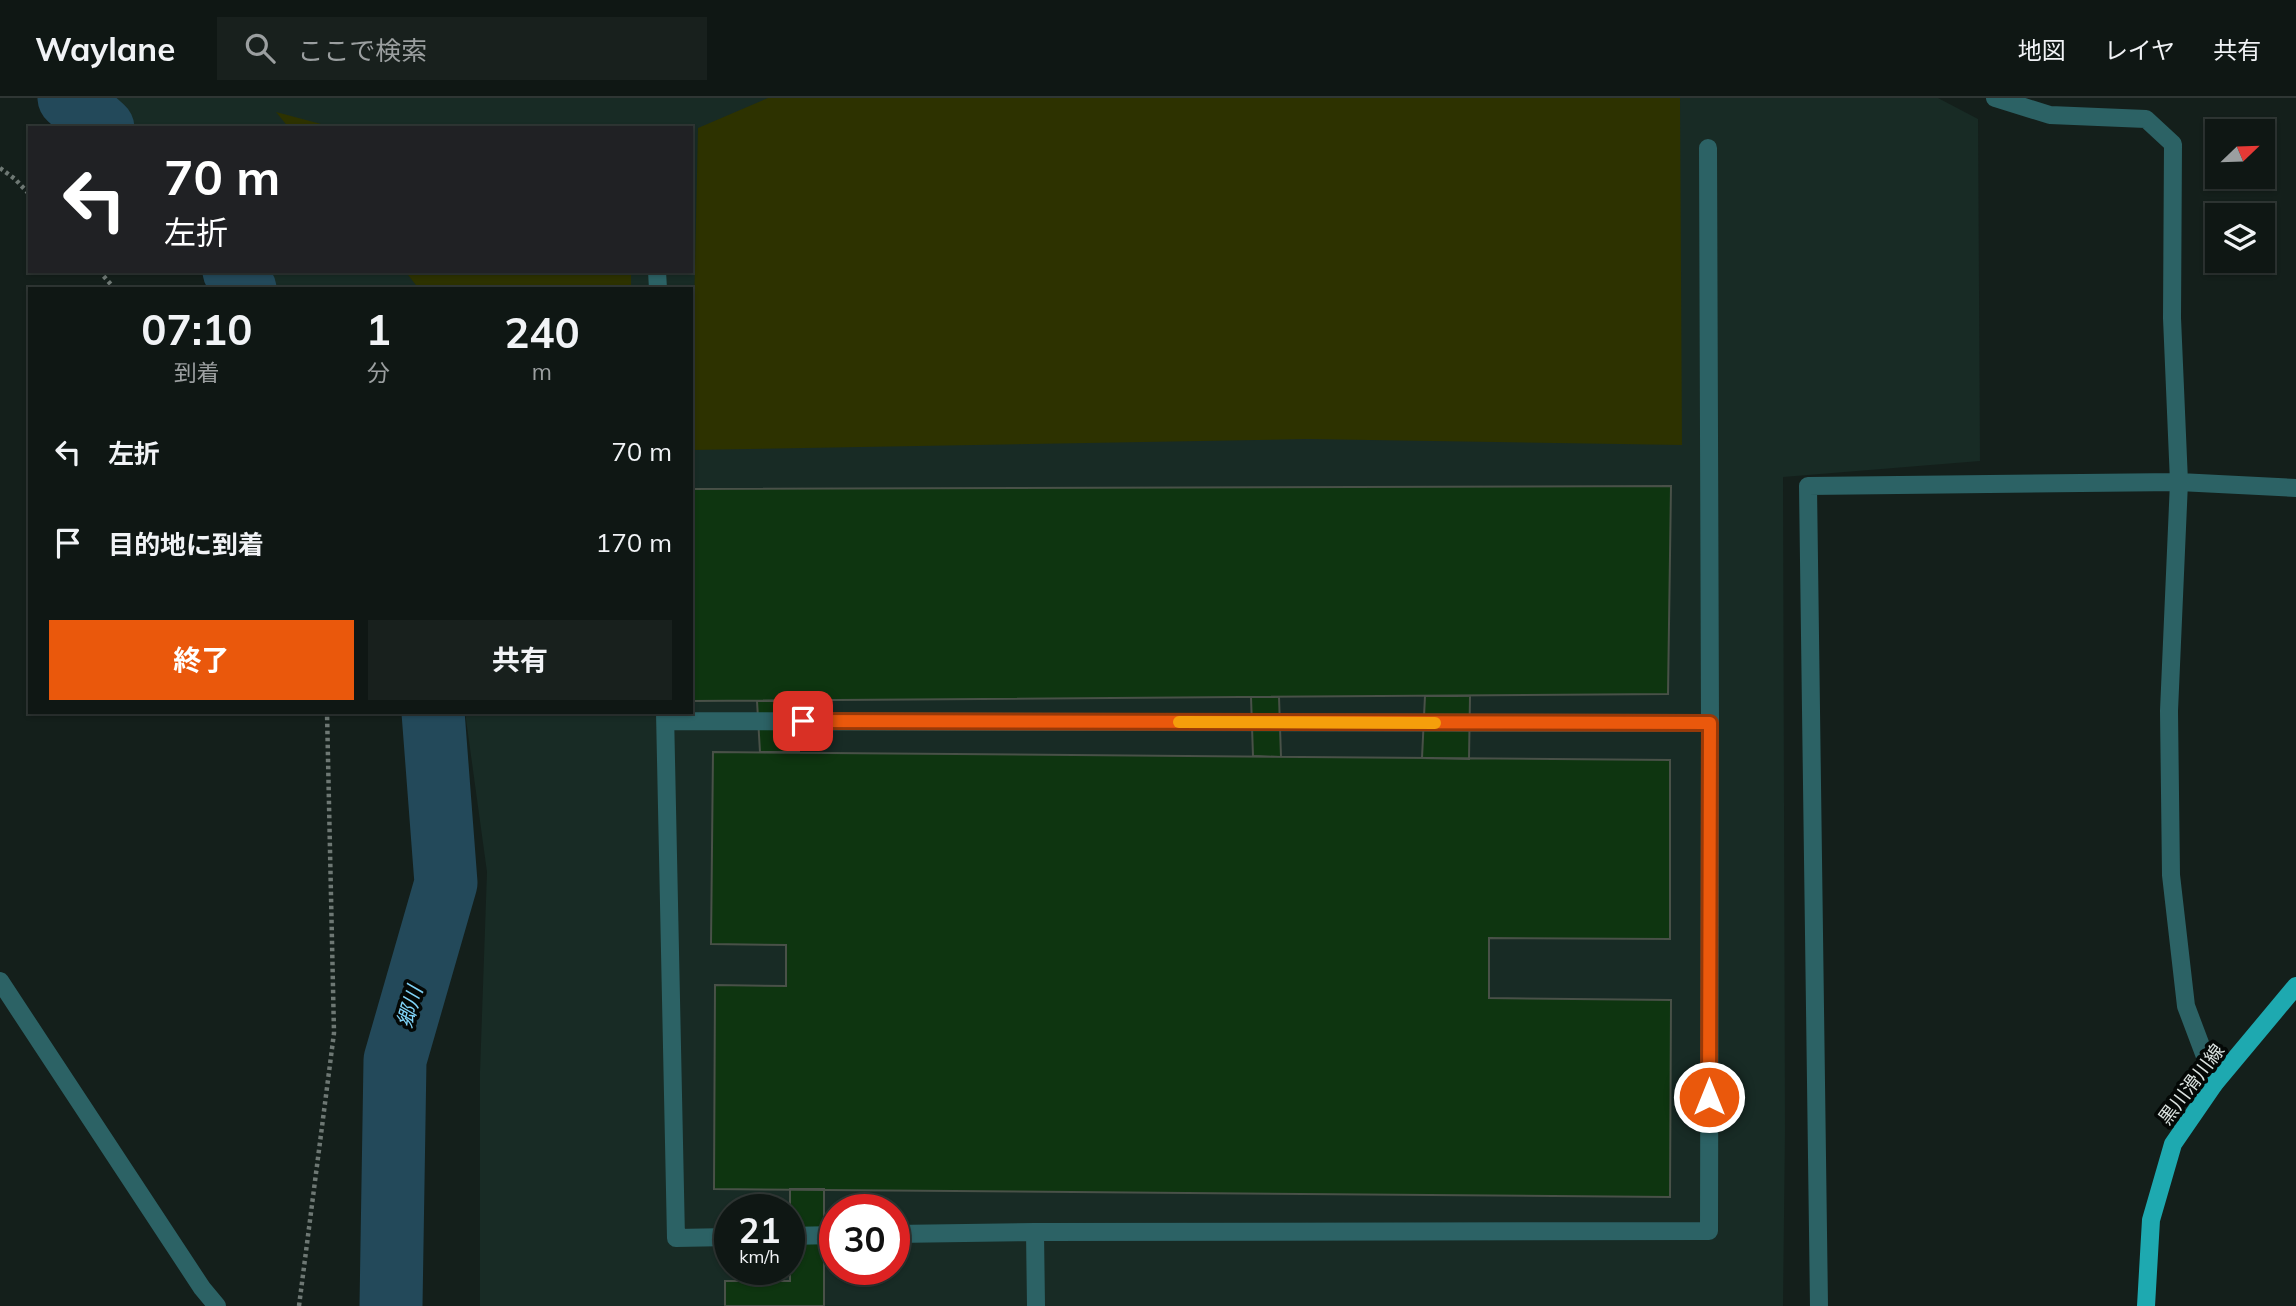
<!DOCTYPE html>
<html lang="ja">
<head>
<meta charset="utf-8">
<style>
  body { margin:0; font-family:Mulish,"Noto Sans JP",sans-serif; background:#18201d; color:#f1f3f6; height:100vh; display:flex; flex-direction:column; font-size:26px; white-space:nowrap }
  * { box-sizing:border-box; margin:0 }
  p { font-size:23px; color:#9b9fa0 }
  .icon { flex:none; width:38px; height:38px; fill:none; stroke:currentColor; stroke-width:2; stroke-linecap:round; stroke-linejoin:round }
  .map { position:relative; flex:1; overflow:hidden }
  .panel { position:absolute; left:28px; top:189px; width:665px; height:427px; display:flex; flex-direction:column; background:#0f1714; border-radius:0px; box-shadow:0 2px 5px #0004,0 0 0 2px #2f3634 }
  .panel>* { flex:none }
  .banner { position:absolute; left:28px; top:28px; width:665px; height:147px; border-radius:0px; box-shadow:0 2px 5px #0004,0 0 0 2px #2f3634; background:#202124; color:#fff; overflow:hidden }
  .needle { width:46px; rotate:67deg }
  .controls { position:absolute; left:2205px; top:21px; display:grid; gap:14px }
  .controls a { display:grid; place-items:center; width:70px; height:70px; border-radius:0px; background:#0f1714; box-shadow:0 2px 5px #0004,0 0 0 2px #2f3634; font-size:35px }
  .speed { position:absolute; left:714px; top:1096px; display:flex; gap:14px; font-size:35px; font-weight:700; text-align:center }
  .speed>* { display:grid; place-content:center; width:91px; height:91px; border-radius:50%; background:#0f1714; box-shadow:0 2px 5px #0004,0 0 0 2px #2f3634; line-height:1 }
  .speed small { font-size:18px; font-weight:400 }
  .speed .limit { border:10px solid #d22; background:#fff; color:#111 }
  .pin { position:absolute; display:grid; place-items:center; width:60px; height:60px; color:#fff; margin:-30px; border-radius:14px; box-shadow:0 4px 10px #0006 }
  .me { position:absolute; width:77px; margin:-38px; rotate:0deg; stroke-linejoin:round; filter:drop-shadow(0 0 5px #0008) }
  .turn { display:flex; align-items:center; gap:24px; height:147px; padding:0 21px; font-size:32px }
  .turn .icon { width:91px; height:91px; stroke-width:2.5 }
  .turn b { display:block; font-size:49px; line-height:60px }
  .eta { display:flex; justify-content:space-evenly; align-items:center; height:119px; text-align:center }
  .eta b { font-size:42px; font-weight:700; line-height:49px }
  .cta { display:flex; gap:14px; margin-top:auto; padding:14px 21px }
  .cta a { flex:1; height:80px; border-radius:0px; background:#ea580c; color:#fff; font-size:28px; font-weight:700; line-height:80px; text-align:center }
  .cta a+a { background:#18201d; color:#f1f3f6 }
  ul { padding:0; list-style:none }
  li { display:flex; align-items:center; gap:21px; height:91px; padding:0 21px }
  li div { flex:1 }
  li b { display:block; font-size:26px }
  li em { font-style:normal }
  header { display:flex; align-items:center; gap:42px; box-sizing:border-box; height:98px; padding:0 35px; background:#0f1714; border-bottom:2px solid #2f3634 }
  header strong { font-size:33px }
  nav { display:flex; gap:38px; margin-inline-start:auto; font-size:24px }
  .search { width:490px; height:63px; background:#18201d; display:flex; align-items:center; gap:18px; box-sizing:border-box; padding:0 24px; border-radius:0px; color:#9b9fa0; font-size:26px }
  .map>svg:first-child { display:block }
</style>
</head>
<body>
<header>
<strong>Waylane</strong>
<div class="search"><svg class="icon" aria-label="search" viewBox="0 0 24 24"><circle cx="10" cy="10" r="6"/><path d="M15 15l6 6"/></svg>ここで検索</div>
<nav><a>地図</a><a>レイヤ</a><a>共有</a></nav>
</header>
<div class="map">
<svg width="2296" height="1208" viewBox="0 0 2296 1208">
  <rect width="100%" height="100%" fill="#141f1b"/>
  <path fill="#182b25" fill-rule="evenodd" d="M 103,0 L 1938,0 L 1978,21 L 1980,363 L 1783,379 L 1785,1032 L 1783,1208 L 480,1208 L 480,974 L 487,774 L 465,614 L 691,614 L 691,191 L 276,191 L 263,173 L 691,173 L 691,30 L 132,30 ZM 730,1111 L 789,1111 L 789,1171 L 730,1171 ZM 835,1111 L 894,1111 L 894,1171 L 835,1171 Z"/>
  <path fill="#2d3200" d="M 768,0 L 1680,0 L 1682,347 L 1307,341 L 691,352 L 698,30 Z
    M 276,14 L 336,30 L 289,30 Z
    M 405,173 L 631,173 L 631,191 L 419,191 Z"/>
  <g fill="none" stroke-linecap="round" stroke-linejoin="round">
    <path stroke="#23495a" stroke-width="63" d="M 69,0 L 103,30
      M 234,173 L 245,191
      M 391,1208 L 395,962 L 446,785 L 433,614"/>
  </g>
  <path fill="#0e3510" stroke="#495148" stroke-width="2" d="M 1671,388 L 1668,596 L 691,603 L 691,391 Z
    M 1425,598 L 1470,598 L 1469,661 L 1422,660 Z
    M 1251,599 L 1279,599 L 1281,659 L 1253,658 Z
    M 757,603 L 799,603 L 799,654 L 760,654 Z
    M 713,654 L 1670,662 L 1670,841 L 1489,840 L 1489,900 L 1671,902 L 1670,1099 L 714,1091 L 715,887 L 786,888 L 786,847 L 711,846 Z
    M 790,1091 L 824,1091 L 824,1208 L 725,1208 L 725,1183 L 790,1183 Z"/>
  <g fill="none" stroke-linecap="round" stroke-linejoin="round">
    <path stroke="#6e7874" stroke-width="4.5" stroke-dasharray="3.5 3.5" stroke-linecap="butt" d="M 0,70 L 15,81 L 30,97
      M 99,173 L 115,191
      M 299,1208 L 334,935 L 327,614"/>
    <path stroke="#2c6265" stroke-width="18" d="M 1995,0 L 2050,17 L 2146,21 L 2173,46 L 2172,220 L 2179,384 L 2169,613 L 2171,777 L 2186,908 L 2215,985
      M 657,173 L 658,191
      M 665,614 L 676,1140 L 730,1139
      M 666,623 L 1710,625 L 1708,50
      M 0,883 L 202,1190 L 217,1208
      M 1035,1134 L 1709,1133 L 1710,625
      M 894,1136 L 1035,1134 L 1036,1208
      M 789,1138 L 835,1137
      M 1819,1208 L 1808,388 L 2179,384 L 2296,390"/>
    <path stroke="#1ea9b0" stroke-width="18" d="M 2146,1208 L 2151,1122 L 2173,1046 L 2215,985 L 2296,888"/>
  </g>
  <g fill="none" stroke-linecap="round" stroke-linejoin="round">
    <defs>
      <path id="route" d="M 803,623 L 1710,625 L 1709,999"/>
    </defs>
    <use href="#route" stroke="#983908" stroke-width="18"/>
    <use href="#route" stroke="#ea580c" stroke-width="12"/>
    <path stroke="#f59e0b" stroke-width="12" d="M 1179,624 L 1435,625"/>
  </g>
  <g text-anchor="middle" stroke-width="7" stroke-linejoin="round" paint-order="stroke">
    <g font-size="19" fill="#dbe3e0" stroke="#040806">
      <text transform="translate(2191 986) rotate(-53)" y="7">黒川滑川線</text>
    </g>
    <g font-size="21" font-style="italic" fill="#80d3f7" stroke="#040806">
      <text transform="translate(410 909) rotate(-74)" y="7">郷川</text>
    </g>
  </g>
</svg>
<div class="controls">
<a><svg class="needle" viewBox="-14 -14 28 28"><path d="M0-13l5 13h-10z" fill="#e53935"/><path d="M0 13l5-13h-10z" fill="#9b9fa0"/></svg></a>
<a><svg class="icon" aria-label="layers" viewBox="0 0 24 24"><path d="M12 4l9 5-9 5-9-5zM3 14l9 5 9-5"/></svg></a>
</div>
<div class="speed"><div>21<small>km/h</small></div><div class="limit">30</div></div>
<div class="pin" style="left:803px;top:623px;background:#d93025"><svg class="icon" aria-label="arrive" viewBox="0 0 24 24"><path d="M6 21V4h12l-3 4 3 4H6"/></svg></div>
<svg class="me" style="left:1709px;top:999px" viewBox="-20 -20 40 40"><circle r="17" fill="#ea580c" stroke="#fff" stroke-width="3"/><path d="M0-11L8 9 0 5-8 9z" fill="#fff"/></svg>
<div class="banner">
<div class="turn"><svg class="icon" aria-label="left" viewBox="0 0 24 24"><path d="M17 20v-9H6M10 6l-5 5 5 5"/></svg><div><b>70 m</b>左折</div></div>
</div>
<section class="panel">
<div class="eta">
<div><b>07:10</b><p>到着</p></div>
<div><b>1</b><p>分</p></div>
<div><b>240</b><p>m</p></div>
</div>
<ul>
<li><svg class="icon" aria-label="left" viewBox="0 0 24 24"><path d="M17 20v-9H6M10 6l-5 5 5 5"/></svg><div><b>左折</b></div><em>70 m</em></li>
<li><svg class="icon" aria-label="arrive" viewBox="0 0 24 24"><path d="M6 21V4h12l-3 4 3 4H6"/></svg><div><b>目的地に到着</b></div><em>170 m</em></li>
</ul>
<div class="cta"><a>終了</a><a>共有</a></div>
</section>
</div>
</body>
</html>
